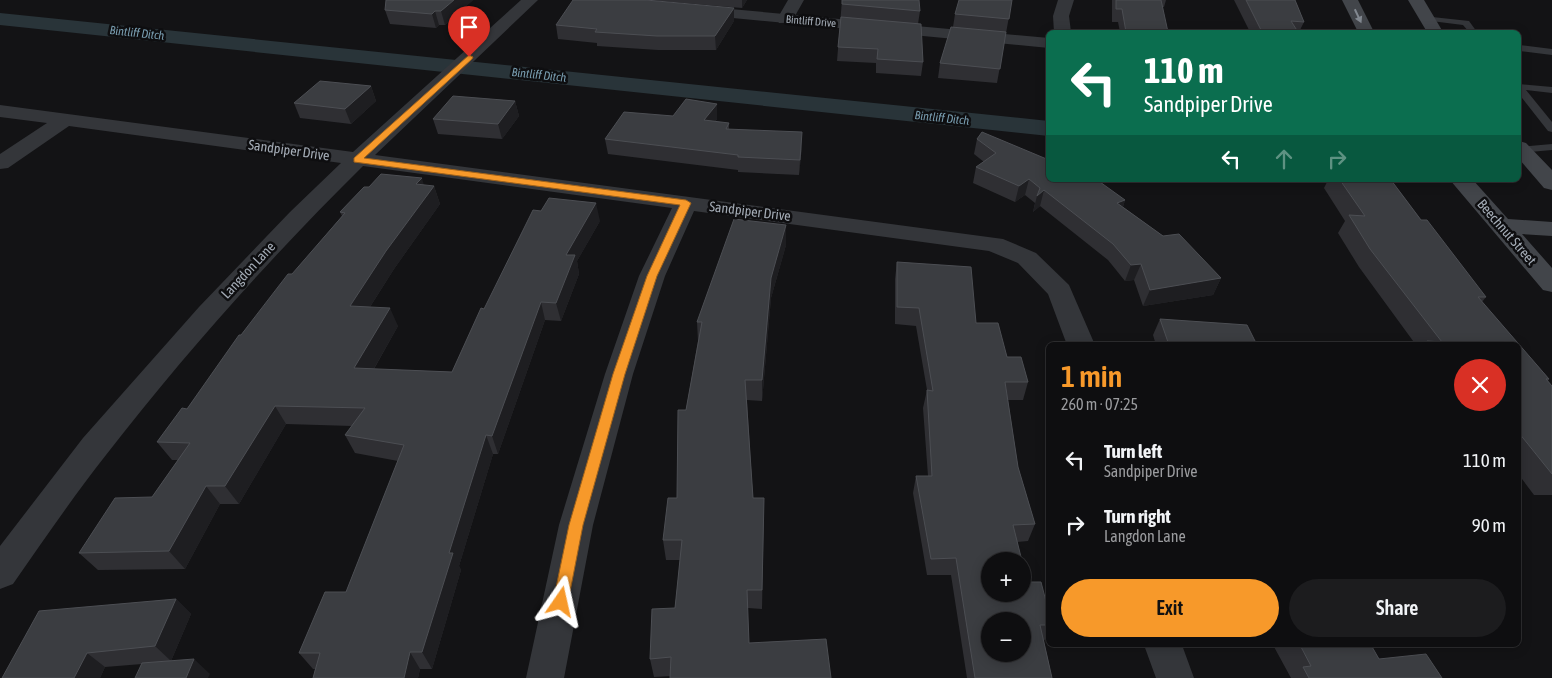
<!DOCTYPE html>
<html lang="en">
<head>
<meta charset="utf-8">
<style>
  body { margin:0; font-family:"Asap Condensed",sans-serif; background:#1c1c1e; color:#f1f3f6; height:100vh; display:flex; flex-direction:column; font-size:19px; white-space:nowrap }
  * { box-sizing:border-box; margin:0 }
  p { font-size:16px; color:#9b9c9f }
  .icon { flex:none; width:28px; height:28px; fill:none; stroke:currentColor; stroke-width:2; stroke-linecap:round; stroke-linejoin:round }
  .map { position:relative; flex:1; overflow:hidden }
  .drawer { position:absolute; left:1046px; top:342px; width:475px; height:305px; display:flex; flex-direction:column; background:#0e0e10; border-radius:8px; box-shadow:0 2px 12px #0003,0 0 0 1px #2e2e30 }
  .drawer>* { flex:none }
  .banner { position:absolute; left:1046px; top:30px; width:475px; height:152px; border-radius:8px; box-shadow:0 2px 12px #0003,0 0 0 1px #2e2e30; background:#0b6e4f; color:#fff; overflow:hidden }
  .tools { position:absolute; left:981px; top:552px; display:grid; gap:10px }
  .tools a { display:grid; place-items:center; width:50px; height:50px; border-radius:50%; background:#0e0e10; box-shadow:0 2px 12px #0003,0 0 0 1px #2e2e30; font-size:25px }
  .pin { position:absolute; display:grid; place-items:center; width:42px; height:42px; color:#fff; margin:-51px -21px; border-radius:50% 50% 50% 0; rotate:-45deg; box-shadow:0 0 5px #0007 }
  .pin .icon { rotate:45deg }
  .me { position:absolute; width:55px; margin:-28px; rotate:11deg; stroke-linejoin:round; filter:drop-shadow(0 0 4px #0008) }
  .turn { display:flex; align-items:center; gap:18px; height:105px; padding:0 15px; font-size:22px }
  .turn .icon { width:65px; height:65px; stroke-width:2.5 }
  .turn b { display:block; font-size:35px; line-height:42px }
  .lanes { display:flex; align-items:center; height:48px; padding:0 15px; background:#0003; justify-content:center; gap:25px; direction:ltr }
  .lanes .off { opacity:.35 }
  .round { display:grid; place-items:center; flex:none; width:52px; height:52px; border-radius:26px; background:#1c1c1e }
  .head { display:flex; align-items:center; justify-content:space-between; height:85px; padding:0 15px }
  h1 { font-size:30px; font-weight:600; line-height:38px; color:#f7992a }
  .primary-button { display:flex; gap:10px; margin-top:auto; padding:10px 15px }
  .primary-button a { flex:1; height:58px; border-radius:30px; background:#f7992a; color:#111; font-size:20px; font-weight:600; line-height:58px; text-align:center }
  .primary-button a+a { background:#1c1c1e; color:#f1f3f6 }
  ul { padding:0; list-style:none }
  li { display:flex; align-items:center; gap:15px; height:65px; padding:0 15px }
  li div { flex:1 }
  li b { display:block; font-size:19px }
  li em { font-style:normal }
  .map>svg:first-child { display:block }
</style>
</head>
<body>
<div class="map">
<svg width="1552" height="678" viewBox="0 0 1552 678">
  <rect width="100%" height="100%" fill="#131315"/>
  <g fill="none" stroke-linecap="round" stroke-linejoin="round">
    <path fill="#293439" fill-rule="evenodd" d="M 0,13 L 1049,121 L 1049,136 L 0,25 Z"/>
    <path fill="#34363a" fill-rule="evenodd" d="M 1423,16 L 1469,21 L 1477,32 L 1469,32 L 1463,25 L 1423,20 Z
      M 1519,45 L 1552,49 L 1552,55 L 1519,51 Z
      M 1519,84 L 1552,87 L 1552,93 L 1526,90 L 1552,122 L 1552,132 L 1548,131 L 1519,94 Z
      M 1552,144 L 1552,150 L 1519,153 L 1519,147 Z"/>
    <path fill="#34363a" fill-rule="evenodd" d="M 521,0 L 538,0 L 375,155 L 1003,239 L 1036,253 L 1069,285 L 1095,345 L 1067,345 L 1048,294 L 1018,263 L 989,251 L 694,211 L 665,276 L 633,374 L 593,525 L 564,678 L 526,678 L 559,525 L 605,374 L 639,276 L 672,208 L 363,166 C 271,257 185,353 106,455 C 73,497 43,541 13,584 L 0,589 L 0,546 L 83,438 L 199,307 L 290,212 L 341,163 L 69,126 L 8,168 L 0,169 L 0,154 L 47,123 L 0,117 L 0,105 L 353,152 Z
      M 788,0 L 804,0 L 791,23 L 779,23 L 777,19 Z
      M 1058,0 L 1074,0 L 1069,16 L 1071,32 L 1054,32 L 1053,16 Z
      M 1144,645 L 1182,645 L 1194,678 L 1156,678 Z"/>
    <path fill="#34363a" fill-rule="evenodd" d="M 697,6 L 1049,38 L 1049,48 L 691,14 L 689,11 L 691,8 Z"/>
    <path fill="#42454a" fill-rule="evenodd" d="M 1342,0 L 1358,0 L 1374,32 L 1358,32 Z
      M 1408,0 L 1424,0 L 1443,32 L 1427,32 Z
      M 1519,141 L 1526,143 L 1552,170 L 1552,190 L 1544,188 L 1519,159 Z
      M 1450,180 L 1473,180 L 1508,219 L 1552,222 L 1552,236 L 1522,234 L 1552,268 L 1552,292 L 1543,290 Z"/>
  </g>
  <path fill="#2f2f33" d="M 473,0 L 445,25 L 439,25 L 436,28 L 390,24 L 385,10 Z
    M 649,0 L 747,0 L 742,8 Z
    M 842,0 L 920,11 L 918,24 L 923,62 L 921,76 L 876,73 L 876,63 L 837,61 Z
    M 1012,0 L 997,83 L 938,78 L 940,63 L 953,27 L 955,14 Z
    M 1112,0 L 1166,0 L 1164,7 L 1162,7 L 1168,32 L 1120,32 L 1118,22 L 1112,22 Z
    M 1234,0 L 1295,0 L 1304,22 L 1299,32 L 1250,32 Z
    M 734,21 L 716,50 L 658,50 L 597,46 L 597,43 L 558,39 L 556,25 Z
    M 371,86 L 376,101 L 351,124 L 300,118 L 294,103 Z
    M 515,101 L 519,116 L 502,139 L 438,134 L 433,119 Z
    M 673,116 L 717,119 L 715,122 L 729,123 L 729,129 L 802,146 L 799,175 L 738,172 L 738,170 L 608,154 L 605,139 Z
    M 977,139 L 1125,200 L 1123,207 L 1221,278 L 1213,295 L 1143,306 L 1134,280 L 1125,281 L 1108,260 L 1040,206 L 1033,212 L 1035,203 L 1025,195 L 1015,202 L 973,183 L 976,167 L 984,162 L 974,154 Z
    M 1328,180 L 1391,180 L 1421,220 L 1486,297 L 1482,302 L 1549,379 L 1548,381 L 1552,386 L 1552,495 L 1534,495 L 1519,475 L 1519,345 L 1416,345 L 1359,267 L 1338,233 L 1345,221 L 1324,188 Z
    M 434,186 L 440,204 L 394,269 L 370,307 L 398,326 L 374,369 L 452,372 L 484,309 L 600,221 L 577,261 L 579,274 L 561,321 L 545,320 L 498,454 L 493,454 L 459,566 L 461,570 L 432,669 L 420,669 L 418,678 L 313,678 L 315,669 L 313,669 L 299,653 L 346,592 L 398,461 L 355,453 L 345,435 L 352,426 L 286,424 L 239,504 L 220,504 L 185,569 L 98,570 L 79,553 L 152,497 L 178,460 L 172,460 L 157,442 L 187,409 L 241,335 L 342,216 L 340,212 L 369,187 Z
    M 786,245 L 771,298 L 762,401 L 747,400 L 753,498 L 764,498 L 762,609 L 748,608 L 671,676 L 654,677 L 650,659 L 675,608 L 680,560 L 666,560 L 663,540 L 677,498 L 686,410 L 698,341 L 697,322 Z
    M 897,262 L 976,323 L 1028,382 L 1023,400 L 1008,400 L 1018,467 L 1035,524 L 1028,541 L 1017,542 L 1028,582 L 1049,613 L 1049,632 L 1044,641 L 1052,678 L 967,678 L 951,575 L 927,575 L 913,493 L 916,476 L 928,476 L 923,408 L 927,390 L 916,326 L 895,324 L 895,279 Z
    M 1160,319 L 1257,345 L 1156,345 L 1153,335 Z
    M 176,599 L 191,614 L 171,661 L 210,674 L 142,664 L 105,667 L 100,678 L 2,678 Z
    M 1273,645 L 1371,645 L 1379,659 L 1442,678 L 1291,678 Z"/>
  <path fill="#1e1e21" d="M 454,0 L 473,0 L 445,25 L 441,11 Z
    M 742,0 L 747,0 L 742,8 Z
    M 734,8 L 734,21 L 716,50 L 715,36 Z
    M 435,11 L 439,25 L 436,28 L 432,14 Z
    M 371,86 L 376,101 L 351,124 L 345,109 Z
    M 515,101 L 519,116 L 502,139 L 498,124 Z
    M 717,104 L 717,119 L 705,135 L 704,120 Z
    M 802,132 L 802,146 L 799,175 L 800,160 Z
    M 422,178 L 427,196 L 434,186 L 440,204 L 394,269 L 359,324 L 350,306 L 416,184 Z
    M 1029,179 L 1025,195 L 1015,202 L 1019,186 Z
    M 1044,190 L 1040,206 L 1033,212 L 1037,196 Z
    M 1125,200 L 1120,216 L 1117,203 Z
    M 596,203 L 600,221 L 577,261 L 579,274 L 561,321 L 556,303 L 566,255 Z
    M 786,225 L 786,245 L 771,298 L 762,401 L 762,380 L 771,278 Z
    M 1141,264 L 1134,280 L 1125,281 L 1131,265 Z
    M 1221,278 L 1213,295 L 1143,306 L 1150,290 Z
    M 541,302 L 545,320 L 498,454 L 492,436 Z
    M 390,308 L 398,326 L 364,386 L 354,368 Z
    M 275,406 L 286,424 L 239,504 L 225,486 Z
    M 486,435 L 493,454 L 459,566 L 461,570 L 432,669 L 422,652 L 449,553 Z
    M 206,486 L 220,504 L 185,569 L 169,551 Z
    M 764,498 L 764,518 L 762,609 L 762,590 Z
    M 176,599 L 191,614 L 171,661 L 155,646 Z
    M 410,652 L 420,669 L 418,678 L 404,678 Z
    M 87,653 L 105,667 L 100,678 L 74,678 Z
    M 194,659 L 210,674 L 208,678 L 186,678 Z"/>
  <path fill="#3b3d41" stroke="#4c4e53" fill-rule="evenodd" d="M 386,0 L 454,0 L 441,11 L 435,11 L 432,14 L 385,10 Z
    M 573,0 L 646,0 L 734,8 L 715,36 L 657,36 L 595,32 L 597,29 L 556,25 Z
    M 842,0 L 919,0 L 920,11 L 842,4 Z
    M 959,0 L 1012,0 L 1009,19 L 955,14 Z
    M 1116,0 L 1161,0 L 1168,32 L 1126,32 L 1122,9 L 1116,9 Z
    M 1246,0 L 1295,0 L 1304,22 L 1291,21 L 1298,32 L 1262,32 Z
    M 841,17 L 921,24 L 923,62 L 877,59 L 878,49 L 838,47 Z
    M 951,27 L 1006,32 L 1000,69 L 940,63 Z
    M 320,81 L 371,86 L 345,109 L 294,103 Z
    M 453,96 L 515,101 L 498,124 L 433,119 Z
    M 686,99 L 717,104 L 704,120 L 729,123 L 726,129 L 802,132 L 800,160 L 738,157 L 738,155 L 605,139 L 624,112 L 673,116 Z
    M 982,132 L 1049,160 L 1049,180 L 1095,180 L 1100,182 L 1125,200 L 1117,203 L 1163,236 L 1179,234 L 1221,278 L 1150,290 L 1141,264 L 1131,265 L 1113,244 L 1044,190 L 1037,196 L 1040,188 L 1029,179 L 1019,186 L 976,167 L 996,153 L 977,139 Z
    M 381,174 L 422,178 L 416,184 L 434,186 L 386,251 L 350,306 L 390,308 L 354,368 L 452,372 L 481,308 L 484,309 L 533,210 L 541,211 L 549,198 L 596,203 L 566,255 L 575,255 L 556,303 L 541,302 L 492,436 L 486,435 L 449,553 L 453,553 L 422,652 L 410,652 L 404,678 L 313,678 L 320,653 L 299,653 L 325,592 L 346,592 L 404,445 L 345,435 L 365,408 L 275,406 L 225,486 L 206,486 L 169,551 L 79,553 L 115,498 L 152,497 L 190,443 L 157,442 L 182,408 L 187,409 L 239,335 L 241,335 L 288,274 L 292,274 L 345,213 L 340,212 L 364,187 L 369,187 Z
    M 1340,180 L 1391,180 L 1421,220 L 1427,220 L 1486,297 L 1478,297 L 1549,379 L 1546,379 L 1552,386 L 1552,474 L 1519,433 L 1519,345 L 1430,345 L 1427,341 L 1442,342 L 1370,249 L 1349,215 L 1365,216 Z
    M 734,219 L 786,225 L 771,278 L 762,380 L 745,380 L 753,498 L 764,498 L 762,590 L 747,590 L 749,643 L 826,639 L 831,678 L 670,678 L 671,657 L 650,659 L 652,609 L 675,608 L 682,540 L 663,540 L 668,498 L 677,498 L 678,410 L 686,410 L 702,322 L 697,322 Z
    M 897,262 L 971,267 L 976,323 L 998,323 L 1007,357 L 1021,357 L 1028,382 L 1005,382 L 1018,467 L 1035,524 L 1013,525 L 1022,561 L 990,561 L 990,594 L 1022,594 L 1022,561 L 1028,582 L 1041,582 L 1049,613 L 1049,625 L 1040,625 L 1052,678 L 975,678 L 956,558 L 931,559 L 916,476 L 932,476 L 927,390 L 933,391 L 919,308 L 897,307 ZM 990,621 L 1022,621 L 1022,654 L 990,654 Z
    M 1160,319 L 1247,325 L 1257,345 L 1169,345 Z
    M 176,599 L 155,646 L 87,653 L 74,678 L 2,678 L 39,611 Z
    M 1300,645 L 1371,645 L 1379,659 L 1426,654 L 1442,678 L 1309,678 L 1303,667 L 1311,666 Z
    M 194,659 L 186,678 L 135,678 L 142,663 Z"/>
  <defs><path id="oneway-solid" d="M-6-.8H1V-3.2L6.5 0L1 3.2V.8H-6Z" transform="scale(1.25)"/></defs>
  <use fill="#828890" href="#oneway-solid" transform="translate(1358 16) rotate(65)"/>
  <path fill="#f7992a" stroke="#a1631b" d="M 469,55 L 473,57 L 472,59 L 364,158 L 686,200 L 691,203 L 657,276 L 625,374 L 583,525 L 568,602 L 566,606 L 561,608 L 555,606 L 553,602 L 569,525 L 613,374 L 647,276 L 680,205 L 354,162 L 354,158 Z"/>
  <g text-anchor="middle" stroke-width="5" stroke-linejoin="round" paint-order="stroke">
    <g font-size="11" fill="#a4acb6" stroke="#0e0e10">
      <text transform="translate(811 21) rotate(5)" y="4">Bintliff Drive</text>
    </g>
    <g font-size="12" font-style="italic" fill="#7a9fb2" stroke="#0e0e10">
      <text transform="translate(137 33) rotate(6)" y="4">Bintliff Ditch</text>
      <text transform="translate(539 75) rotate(6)" y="4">Bintliff Ditch</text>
      <text transform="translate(942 118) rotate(6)" y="4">Bintliff Ditch</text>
    </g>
    <g font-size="14" fill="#a4acb6" stroke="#0e0e10">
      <text transform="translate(289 150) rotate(8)" y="5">Sandpiper Drive</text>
      <text transform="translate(750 211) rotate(7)" y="5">Sandpiper Drive</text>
      <text transform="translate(1507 232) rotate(49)" y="5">Beechnut Street</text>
      <text transform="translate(248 270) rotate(-47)" y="5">Langdon Lane</text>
    </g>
  </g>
</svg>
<div class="tools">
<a>+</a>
<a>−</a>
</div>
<div class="pin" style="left:469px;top:57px;background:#d93025"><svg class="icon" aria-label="arrive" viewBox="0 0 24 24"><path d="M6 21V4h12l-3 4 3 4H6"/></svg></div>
<svg class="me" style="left:561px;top:602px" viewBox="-20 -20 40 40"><path d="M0-17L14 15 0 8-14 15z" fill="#f7992a" stroke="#fff" stroke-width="4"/></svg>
<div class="banner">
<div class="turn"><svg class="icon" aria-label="left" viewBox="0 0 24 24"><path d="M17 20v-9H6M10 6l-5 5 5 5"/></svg><div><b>110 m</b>Sandpiper Drive</div></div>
<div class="lanes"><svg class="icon" aria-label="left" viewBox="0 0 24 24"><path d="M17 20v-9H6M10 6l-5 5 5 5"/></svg><svg class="icon off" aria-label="ahead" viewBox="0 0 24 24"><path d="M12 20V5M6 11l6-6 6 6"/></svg><svg class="icon off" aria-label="right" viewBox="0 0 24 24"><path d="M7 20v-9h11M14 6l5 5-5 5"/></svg></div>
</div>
<section class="drawer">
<div class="head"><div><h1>1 min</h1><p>260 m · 07:25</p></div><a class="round" style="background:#d93025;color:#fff"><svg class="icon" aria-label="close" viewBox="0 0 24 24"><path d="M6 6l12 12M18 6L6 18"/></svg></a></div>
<ul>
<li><svg class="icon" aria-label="left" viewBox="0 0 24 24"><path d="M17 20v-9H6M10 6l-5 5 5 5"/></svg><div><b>Turn left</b><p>Sandpiper Drive</p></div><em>110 m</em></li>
<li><svg class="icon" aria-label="right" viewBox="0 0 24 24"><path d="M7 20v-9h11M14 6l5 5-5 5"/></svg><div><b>Turn right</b><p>Langdon Lane</p></div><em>90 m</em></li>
</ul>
<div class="primary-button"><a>Exit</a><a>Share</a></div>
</section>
</div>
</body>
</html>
